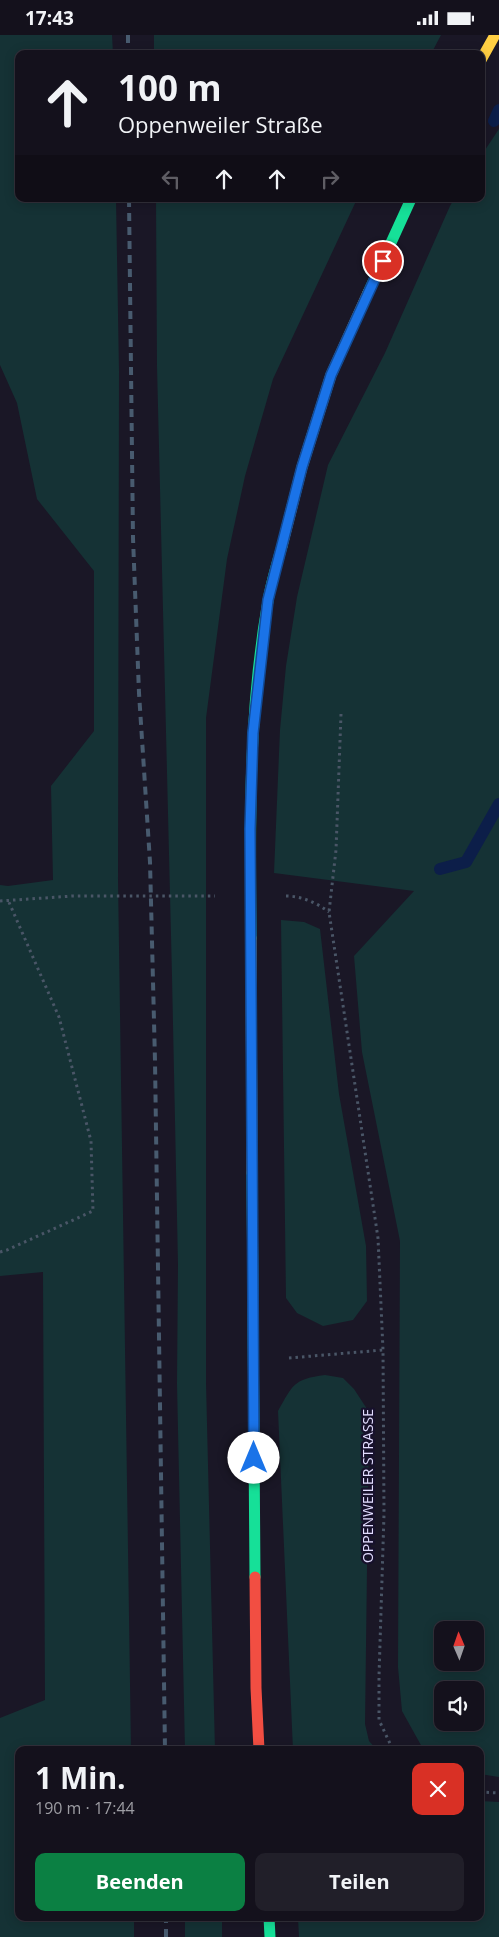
<!DOCTYPE html>
<html lang="de">
<head>
<meta charset="utf-8">
<style>
  body { margin:0; font-family:"Open Sans",sans-serif; background:#211f29; color:#f1f3f6; height:100vh; display:flex; flex-direction:column; font-size:19px; white-space:nowrap }
  * { box-sizing:border-box; margin:0 }
  p { font-size:16px; color:#9d9da3 }
  .icon { flex:none; width:28px; height:28px; fill:none; stroke:currentColor; stroke-width:2; stroke-linecap:round; stroke-linejoin:round }
  .map { position:relative; flex:1; overflow:hidden }
  .drawer { position:absolute; left:15px; top:1711px; width:469px; height:175px; display:flex; flex-direction:column; background:#14111c; border-radius:10px; box-shadow:0 2px 12px #0003,0 0 0 1px #33313b }
  .drawer>* { flex:none }
  .hud { position:absolute; left:15px; top:15px; width:470px; height:152px; border-radius:10px; box-shadow:0 2px 12px #0003,0 0 0 1px #33313b; background:#14111c; color:#f1f3f6; overflow:hidden }
  .needle { width:32px; rotate:358deg }
  .fabs { position:absolute; left:434px; top:1586px; display:grid; gap:10px }
  .fabs a { display:grid; place-items:center; width:50px; height:50px; border-radius:10px; background:#14111c; box-shadow:0 2px 12px #0003,0 0 0 1px #33313b; font-size:25px }
  .pin { position:absolute; display:grid; place-items:center; width:42px; height:42px; color:#fff; margin:-21px; border:2px solid #fff; border-radius:50%; box-shadow:0 1px 5px #0007 }
  .me { position:absolute; width:55px; margin:-28px; rotate:0deg; stroke-linejoin:round; filter:drop-shadow(0 0 4px #0008) }
  .turn { display:flex; align-items:center; gap:18px; height:105px; padding:0 20px; font-size:22px }
  .turn .icon { width:65px; height:65px; stroke-width:2.5 }
  .turn b { display:block; font-size:35px; line-height:42px }
  .lanes { display:flex; align-items:center; height:48px; padding:0 20px; background:#0003; justify-content:center; gap:25px; direction:ltr }
  .lanes .off { opacity:.35 }
  .round { display:grid; place-items:center; flex:none; width:52px; height:52px; border-radius:10px; background:#211f29 }
  .head { display:flex; align-items:center; justify-content:space-between; height:85px; padding:0 20px }
  h1 { font-size:30px; font-weight:700; line-height:38px }
  .primary-button { display:flex; gap:10px; margin-top:auto; padding:10px 20px }
  .primary-button a { flex:1; height:58px; border-radius:10px; background:#0b8043; color:#fff; font-size:20px; font-weight:700; line-height:58px; text-align:center }
  .primary-button a+a { background:#211f29; color:#f1f3f6 }
  .status { display:flex; justify-content:space-between; align-items:center; height:35px; padding:0 25px; background:#14111c; direction:ltr }
  .status svg { height:14px; fill:currentColor }
  .map>svg:first-child { display:block }
</style>
</head>
<body>
<div class="status"><b>17:43</b><svg viewBox="0 0 49 12"><path d="M0 12V9h3v3zM5 12V6h3v6zM10 12V3h3v9zM15 12V0h3v12zM26 1h20v11H26zM47 4h2v5h-2z"/></svg></div>
<div class="map">
<svg width="499" height="1902" viewBox="0 0 499 1902">
  <rect width="100%" height="100%" fill="#1a1726"/>
  <path fill="#153235" fill-rule="evenodd" d="M 0,0 L 112,0 L 113,19 L 19,19 L 19,164 L 116,164 L 119,336 L 118,844 L 131,1715 L 19,1715 L 19,1882 L 134,1883 L 134,1902 L 0,1902 L 0,1683 L 45,1665 L 43,1237 L 0,1241 L 0,850 L 8,851 L 53,845 L 51,751 L 94,696 L 94,536 L 37,464 L 17,368 L 0,330 Z
    M 154,0 L 441,0 L 431,19 L 154,19 Z
    M 499,94 L 499,1742 L 480,1739 L 480,1715 L 425,1715 L 422,1712 L 402,1676 L 398,1632 L 400,1206 L 362,1017 L 354,921 L 414,856 L 274,838 L 280,695 L 286,631 L 297,562 L 328,430 L 385,318 L 450,171 L 454,164 L 481,164 L 481,121 ZM 442,1595 L 475,1595 L 475,1628 L 442,1628 ZM 442,1655 L 475,1655 L 475,1688 L 442,1688 Z
    M 156,164 L 357,164 L 273,344 L 245,441 L 227,524 L 206,683 L 206,1348 L 215,1715 L 185,1715 L 177,1349 L 178,1230 L 172,941 L 157,331 Z
    M 281,885 L 304,887 L 320,894 L 339,1059 L 366,1211 L 367,1266 L 353,1285 L 323,1291 L 297,1278 L 286,1263 Z
    M 325,1340 L 343,1343 L 354,1354 L 369,1377 L 365,1689 L 369,1706 L 377,1715 L 293,1715 L 278,1376 C 293,1350 293,1344 325,1340 Z
    M 480,1766 L 499,1767 L 499,1902 L 299,1902 L 298,1883 L 480,1882 Z
    M 185,1883 L 222,1883 L 222,1902 L 185,1902 Z"/>
  <g fill="none" stroke-linecap="round" stroke-linejoin="round">
    <path stroke="#0c1e49" stroke-width="12" d="M 494,86 L 499,75
      M 440,834 L 466,827 L 499,769"/>
    <path stroke="#4a5667" stroke-width="3" stroke-dasharray="2.5 4" stroke-linecap="butt" d="M 341,679 L 336,815 L 329,877 L 378,1203 L 383,1315
      M 286,861 C 302,861 317,868 329,877
      M 0,866 L 73,861 L 215,861
      M 0,1217 L 7,1215 L 93,1176 L 91,1106 L 59,982 L 8,865
      M 289,1323 L 383,1315 L 384,1479 L 379,1641 L 379,1685 L 393,1715
      M 480,1757 L 499,1758"/>
    <path stroke="#16e098" stroke-width="11" d="M 368,258 L 411,164
      M 251,903 C 250,791 248,677 268,566 C 271,548 277,529 282,511
      M 252,1138 L 255,1542
      M 269,1882 L 270,1902"/>
    <path stroke="#ffcf43" stroke-width="11" d="M 481,25 L 495,0
      M 282,511 L 302,432 L 331,340 L 368,258
      M 251,903 L 252,1138"/>
    <path stroke="#f24e42" stroke-width="11" d="M 255,1542 L 256,1653 L 259,1715"/>
    <path stroke="#485b6f" stroke-width="4" stroke-dasharray="8 6" stroke-linecap="butt" d="M 128,0 L 128,19
      M 129,164 L 133,503 L 139,658 L 150,827 L 155,1026 L 165,1715
      M 166,1902 L 166,1882"/>
  </g>
  <g fill="none" stroke-linecap="round" stroke-linejoin="round">
    <defs>
      <path id="route" d="M 254,1423 L 250,794 L 253,698 L 268,565 L 302,432 L 331,340 L 383,226"/>
    </defs>
    <use href="#route" stroke="#114b97" stroke-width="12"/>
    <use href="#route" stroke="#1a73e8" stroke-width="9"/>
  </g>
  <g text-anchor="middle" stroke-width="4.5" stroke-linejoin="round" paint-order="stroke">
    <g font-size="14" fill="#e2ddff" stroke="#17112c">
      <text transform="translate(368 1451) rotate(-90)" y="5">OPPENWEILER STRASSE</text>
    </g>
  </g>
</svg>
<div class="fabs">
<a><svg class="needle" viewBox="-14 -14 28 28"><path d="M0-13l5 13h-10z" fill="#e53935"/><path d="M0 13l5-13h-10z" fill="#9d9da3"/></svg></a>
<a><svg class="icon" aria-label="sound" viewBox="0 0 24 24"><path d="M4 9h4l5-4v14l-5-4H4zM17 9q2 3 0 6"/></svg></a>
</div>
<div class="pin" style="left:383px;top:226px;background:#d93025"><svg class="icon" aria-label="arrive" viewBox="0 0 24 24"><path d="M6 21V4h12l-3 4 3 4H6"/></svg></div>
<svg class="me" style="left:254px;top:1423px" viewBox="-20 -20 40 40"><circle r="19" fill="#fff"/><path d="M0-13L10 11 0 6-10 11z" fill="#1a73e8"/></svg>
<div class="hud">
<div class="turn"><svg class="icon" aria-label="ahead" viewBox="0 0 24 24"><path d="M12 20V5M6 11l6-6 6 6"/></svg><div><b>100 m</b>Oppenweiler Straße</div></div>
<div class="lanes"><svg class="icon off" aria-label="left" viewBox="0 0 24 24"><path d="M17 20v-9H6M10 6l-5 5 5 5"/></svg><svg class="icon" aria-label="ahead" viewBox="0 0 24 24"><path d="M12 20V5M6 11l6-6 6 6"/></svg><svg class="icon" aria-label="ahead" viewBox="0 0 24 24"><path d="M12 20V5M6 11l6-6 6 6"/></svg><svg class="icon off" aria-label="right" viewBox="0 0 24 24"><path d="M7 20v-9h11M14 6l5 5-5 5"/></svg></div>
</div>
<section class="drawer">
<div class="head"><div><h1>1 Min.</h1><p>190 m · 17:44</p></div><a class="round" style="background:#d93025;color:#fff"><svg class="icon" aria-label="close" viewBox="0 0 24 24"><path d="M6 6l12 12M18 6L6 18"/></svg></a></div>
<div class="primary-button"><a>Beenden</a><a>Teilen</a></div>
</section>
</div>
</body>
</html>
